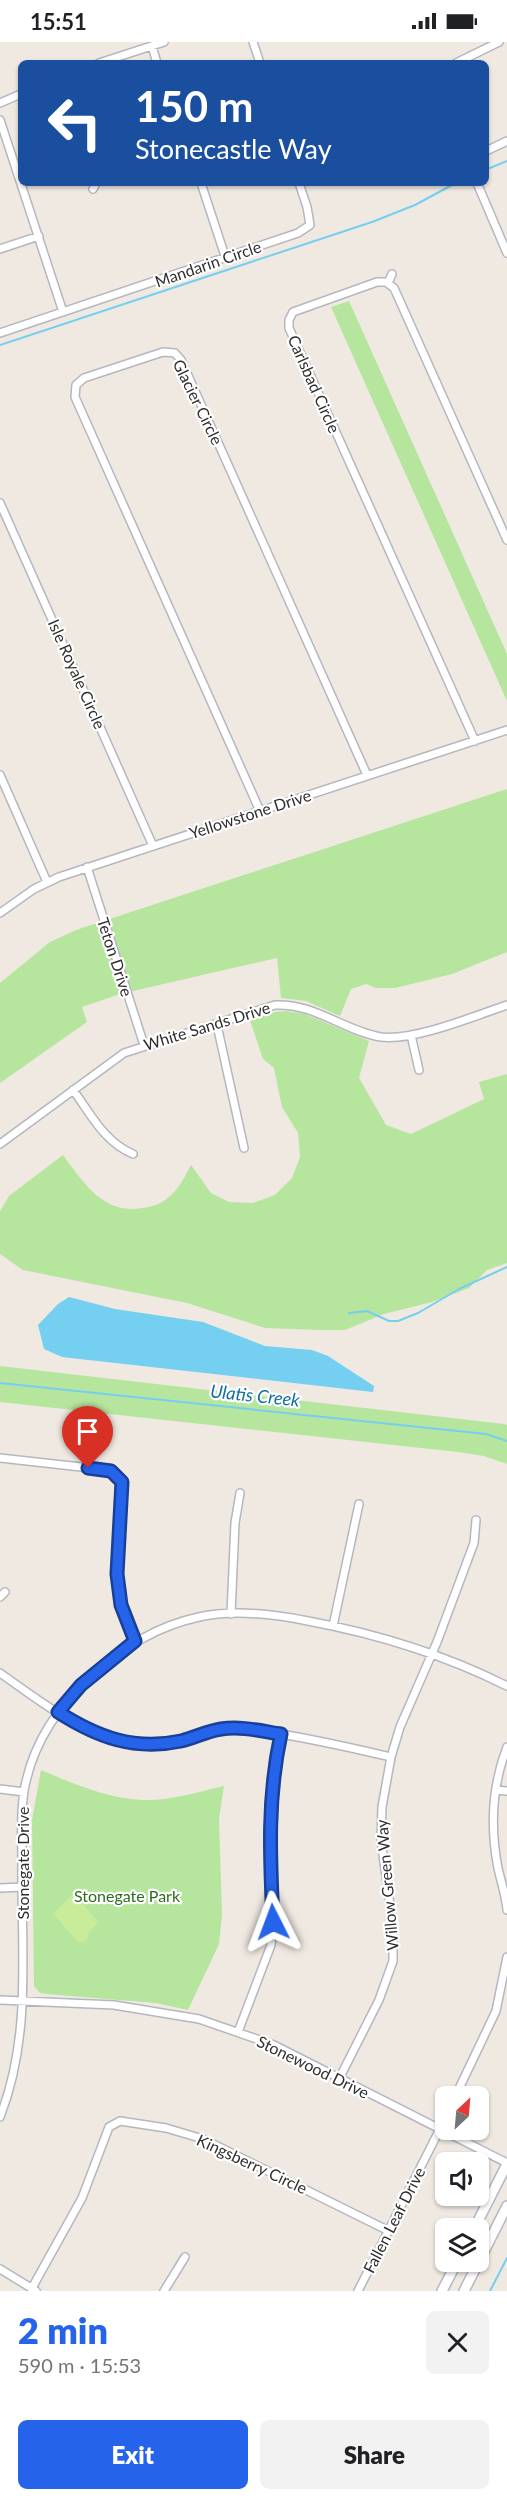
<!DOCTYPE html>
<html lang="en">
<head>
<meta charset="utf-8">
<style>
  body { margin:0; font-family:Lato,sans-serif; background:#f2f2f2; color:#202124; height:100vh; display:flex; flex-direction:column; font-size:22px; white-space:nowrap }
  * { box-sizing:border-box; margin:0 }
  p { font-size:20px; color:#757577 }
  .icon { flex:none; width:33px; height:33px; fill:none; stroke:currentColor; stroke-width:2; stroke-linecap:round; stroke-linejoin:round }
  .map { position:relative; height:2249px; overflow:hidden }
  .details { display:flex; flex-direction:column; background:#fff; flex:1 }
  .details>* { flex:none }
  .guide { position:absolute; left:18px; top:18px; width:471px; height:126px; border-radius:9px; box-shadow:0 2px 4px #0004; background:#1a4fa0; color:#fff; overflow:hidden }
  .needle { width:39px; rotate:26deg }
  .tools { position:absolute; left:435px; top:2044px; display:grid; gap:12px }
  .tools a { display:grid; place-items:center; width:54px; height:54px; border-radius:9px; background:#fff; box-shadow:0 2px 4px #0004; font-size:30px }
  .pin { position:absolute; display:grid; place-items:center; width:51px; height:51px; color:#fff; margin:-62px -26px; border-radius:50% 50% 50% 0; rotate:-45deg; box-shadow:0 0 6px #0007 }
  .pin .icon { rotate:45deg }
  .me { position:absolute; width:66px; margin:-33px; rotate:357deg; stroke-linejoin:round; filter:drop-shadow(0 0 4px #0008) }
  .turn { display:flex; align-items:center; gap:21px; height:126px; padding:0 18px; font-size:27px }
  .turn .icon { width:78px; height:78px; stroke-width:2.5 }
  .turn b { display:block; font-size:42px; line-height:51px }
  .round { display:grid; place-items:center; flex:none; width:63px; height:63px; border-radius:9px; background:#f2f2f2 }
  .headline { display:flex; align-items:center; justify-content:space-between; height:102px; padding:0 18px }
  h1 { font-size:36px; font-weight:800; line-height:45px; color:#2563eb }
  .cta { display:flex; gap:12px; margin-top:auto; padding:12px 18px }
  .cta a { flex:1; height:69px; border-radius:9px; background:#2563eb; color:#fff; font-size:24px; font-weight:800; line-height:69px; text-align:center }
  .cta a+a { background:#f2f2f2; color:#202124 }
  .status { display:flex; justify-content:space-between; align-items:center; height:42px; padding:0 30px; background:#fff; direction:ltr }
  .status svg { height:16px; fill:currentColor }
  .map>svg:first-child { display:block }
</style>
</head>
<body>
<div class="status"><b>15:51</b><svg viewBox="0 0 49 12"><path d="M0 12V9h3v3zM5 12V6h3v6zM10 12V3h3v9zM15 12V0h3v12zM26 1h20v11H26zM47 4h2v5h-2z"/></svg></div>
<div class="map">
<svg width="507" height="2249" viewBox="0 0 507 2249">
  <rect width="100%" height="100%" fill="#efe9e1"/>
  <path fill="#b6e59e" d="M 349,259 L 507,612 L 507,659 L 331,265 Z
    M 507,747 L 507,910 L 452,932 L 395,946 L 376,946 L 366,942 L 351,947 L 340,974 L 306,959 L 281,956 L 277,916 L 120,952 L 82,965 L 87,980 L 0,1041 L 0,941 L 50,900 L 76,888 Z
    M 287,969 L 305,972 L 369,999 L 359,1036 L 386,1083 L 411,1092 L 484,1057 L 479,1040 L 507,1032 L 507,1221 L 487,1228 L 469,1246 L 432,1260 L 384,1272 L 345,1288 L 321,1288 L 265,1286 L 187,1261 L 23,1228 L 0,1212 L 0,1169 L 9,1154 L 63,1113 C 83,1140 103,1173 142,1166 C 153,1165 166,1160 174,1150 C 181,1143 186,1132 191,1123 L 211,1151 L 229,1160 L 253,1161 L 275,1153 L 292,1136 L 300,1115 L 298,1091 L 282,1065 L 274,1026 L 263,1017 L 250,978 L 275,970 Z
    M 0,1324 L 504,1382 L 507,1383 L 507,1422 L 484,1414 L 458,1410 L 0,1360 Z
    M 41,1728 C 74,1742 106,1756 142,1758 C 170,1759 198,1750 224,1744 L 219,1777 L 222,1873 L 219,1902 L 188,1968 L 156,1961 L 46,1952 L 40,1951 L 34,1944 L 32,1778 Z"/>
  <path fill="#c9ec9a" d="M 72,1853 L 76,1853 L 98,1880 L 89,1890 L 87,1899 L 79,1901 L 53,1872 Z"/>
  <path fill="#75cff0" d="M 69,1255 L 115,1267 L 203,1280 L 265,1304 L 312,1308 L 328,1314 L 374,1344 L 373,1350 L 62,1315 L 44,1307 L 38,1283 L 58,1262 Z"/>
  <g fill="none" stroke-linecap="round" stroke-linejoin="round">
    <path stroke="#75cff0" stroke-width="2" d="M 490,126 L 507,119
      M 0,303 L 372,180 L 415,163 L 454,142
      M 349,1271 L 367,1269 L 389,1279 L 398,1279 L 418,1271 L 459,1247 L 507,1225
      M 0,1341 L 486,1392 L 507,1399
      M 490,2249 L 507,2216"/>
    <defs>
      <path id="minor" d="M 253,0 L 260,21
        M 152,4 L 157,21
        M 99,21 L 164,0
        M 456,21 L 499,0
        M 0,61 L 21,52
        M 0,78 L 63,270
        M 486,109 L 507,99
        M 201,141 L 226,217
        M 477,141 L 507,211
        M 93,147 L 96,141
        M 0,207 L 39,194
        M 388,241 L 392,232
        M 0,291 L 298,191 L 310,183 L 307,165 L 299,141
        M 0,461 L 153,804
        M 475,699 L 289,286 L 289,278 L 293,270 L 377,240 L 386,240 L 394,246 L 507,498
        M 0,733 L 47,840
        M 260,769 L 75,355 L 76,343 L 84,336 L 163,310 L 175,311 L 181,318 L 367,733
        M 87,825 L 144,1003
        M 0,871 L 34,847 L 59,835 L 507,688
        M 217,983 L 244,1106
        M 411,993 L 419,1028
        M 73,1048 C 91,1072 104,1100 133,1112
        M 0,1102 L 124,1011 L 275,963 C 315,961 344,989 381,995 C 414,999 475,974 507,963
        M 0,1416 L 108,1428 L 118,1434 L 123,1444 C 117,1497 111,1549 135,1599
        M 0,1555 L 5,1550
        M 231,1572 L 235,1481 L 240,1451
        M 333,1584 L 359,1462
        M 0,1631 C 50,1666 103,1710 168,1701 C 192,1698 213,1685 238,1686 C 250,1686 263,1690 274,1691 C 314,1697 352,1706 391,1715
        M 507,1705 C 492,1744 490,1785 498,1826 C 501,1840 506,1854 507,1868
        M 0,1747 L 24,1750
        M 496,1748 L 507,1749
        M 0,1846 L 22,1845
        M 0,1958 L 114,1963 L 199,1977 L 274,2003 L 507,2121
        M 238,1990 L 271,1903 L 273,1880 L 270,1764 L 281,1692
        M 339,2037 L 379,1958 L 393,1919 L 393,1885 L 381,1798 L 382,1765 L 391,1715 L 400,1685 L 437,1600 L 474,1501 L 476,1478
        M 455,2055 L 496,1969 L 507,1915
        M 0,2075 C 32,1993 21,1908 22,1822 C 22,1798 20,1773 24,1749 C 32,1703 58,1664 92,1633 C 124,1605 157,1584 199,1575 C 234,1567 273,1572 308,1579 C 378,1592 443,1612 507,1644
        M 0,2227 L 36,2249
        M 32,2246 L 82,2156 L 109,2085 L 120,2079 L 166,2086 L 203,2097 L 389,2189
        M 164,2249 L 185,2215
        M 358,2249 L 446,2075"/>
      <path id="secondary" d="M 474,2187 L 507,2122
        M 442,2249 L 457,2220
        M 464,2249 L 507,2164"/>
    </defs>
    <use href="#minor" stroke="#b4b7c1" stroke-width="10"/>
    <use href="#secondary" stroke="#b4b7c1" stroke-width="12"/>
    <use href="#minor" stroke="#fff" stroke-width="7"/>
    <use href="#secondary" stroke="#fff" stroke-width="9"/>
  </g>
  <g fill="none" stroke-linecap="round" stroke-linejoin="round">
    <defs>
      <path id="route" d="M 88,1426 L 111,1429 L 122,1440 L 117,1532 L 121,1563 L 135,1599 L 81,1643 L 58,1670 C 97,1695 134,1709 181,1699 C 194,1696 207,1689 221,1687 C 241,1684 261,1689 281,1692 C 267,1756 270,1815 273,1880"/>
    </defs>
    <use href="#route" stroke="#184099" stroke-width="15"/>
    <use href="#route" stroke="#2563eb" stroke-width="10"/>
  </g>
  <g text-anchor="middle" stroke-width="4.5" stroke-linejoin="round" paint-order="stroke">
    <g font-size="16" fill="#2e2e2e" stroke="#fff">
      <text transform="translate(208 222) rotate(-19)" y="6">Mandarin Circle</text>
      <text transform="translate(314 342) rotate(66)" y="6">Carlsbad Circle</text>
      <text transform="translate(198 360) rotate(64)" y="6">Glacier Circle</text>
      <text transform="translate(77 632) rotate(66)" y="6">Isle Royale Circle</text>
      <text transform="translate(250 772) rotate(-18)" y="6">Yellowstone Drive</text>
      <text transform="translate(115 915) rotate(72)" y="6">Teton Drive</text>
      <text transform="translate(207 984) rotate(-17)" y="6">White Sands Drive</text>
      <text transform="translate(23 1821) rotate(-90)" y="6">Stonegate Drive</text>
      <text transform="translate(387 1843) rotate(-95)" y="6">Willow Green Way</text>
      <text transform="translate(313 2025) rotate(26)" y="6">Stonewood Drive</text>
      <text transform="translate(252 2122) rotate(25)" y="6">Kingsberry Circle</text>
      <text transform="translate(394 2178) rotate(-63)" y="6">Fallen Leaf Drive</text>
    </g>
    <g font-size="16" fill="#2c6e1b" stroke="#fff">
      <text x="127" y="1860">Stonegate Park</text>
    </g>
    <g font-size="18" font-style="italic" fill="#0d6fa3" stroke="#fff">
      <text transform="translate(255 1354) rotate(6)" y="6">Ulatis Creek</text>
    </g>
  </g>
</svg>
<div class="tools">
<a><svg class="needle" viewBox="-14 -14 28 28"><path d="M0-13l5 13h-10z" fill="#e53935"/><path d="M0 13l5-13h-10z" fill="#757577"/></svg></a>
<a><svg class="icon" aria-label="sound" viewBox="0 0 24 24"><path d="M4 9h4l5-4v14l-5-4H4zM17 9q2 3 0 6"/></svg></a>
<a><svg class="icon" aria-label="layers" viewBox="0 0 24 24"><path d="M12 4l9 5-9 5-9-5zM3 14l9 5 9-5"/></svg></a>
</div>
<div class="pin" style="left:88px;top:1426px;background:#d93025"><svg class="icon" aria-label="arrive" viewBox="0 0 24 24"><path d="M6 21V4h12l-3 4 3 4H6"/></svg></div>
<svg class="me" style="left:273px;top:1880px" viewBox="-20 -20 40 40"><path d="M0-17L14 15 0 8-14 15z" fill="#2563eb" stroke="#fff" stroke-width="4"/></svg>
<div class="guide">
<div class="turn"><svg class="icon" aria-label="left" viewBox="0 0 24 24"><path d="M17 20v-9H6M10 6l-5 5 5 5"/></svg><div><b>150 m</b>Stonecastle Way</div></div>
</div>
</div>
<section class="details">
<div class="headline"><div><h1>2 min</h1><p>590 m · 15:53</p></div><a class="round"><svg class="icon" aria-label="close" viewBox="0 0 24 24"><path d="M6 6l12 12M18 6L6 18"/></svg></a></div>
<div class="cta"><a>Exit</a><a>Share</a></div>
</section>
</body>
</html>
